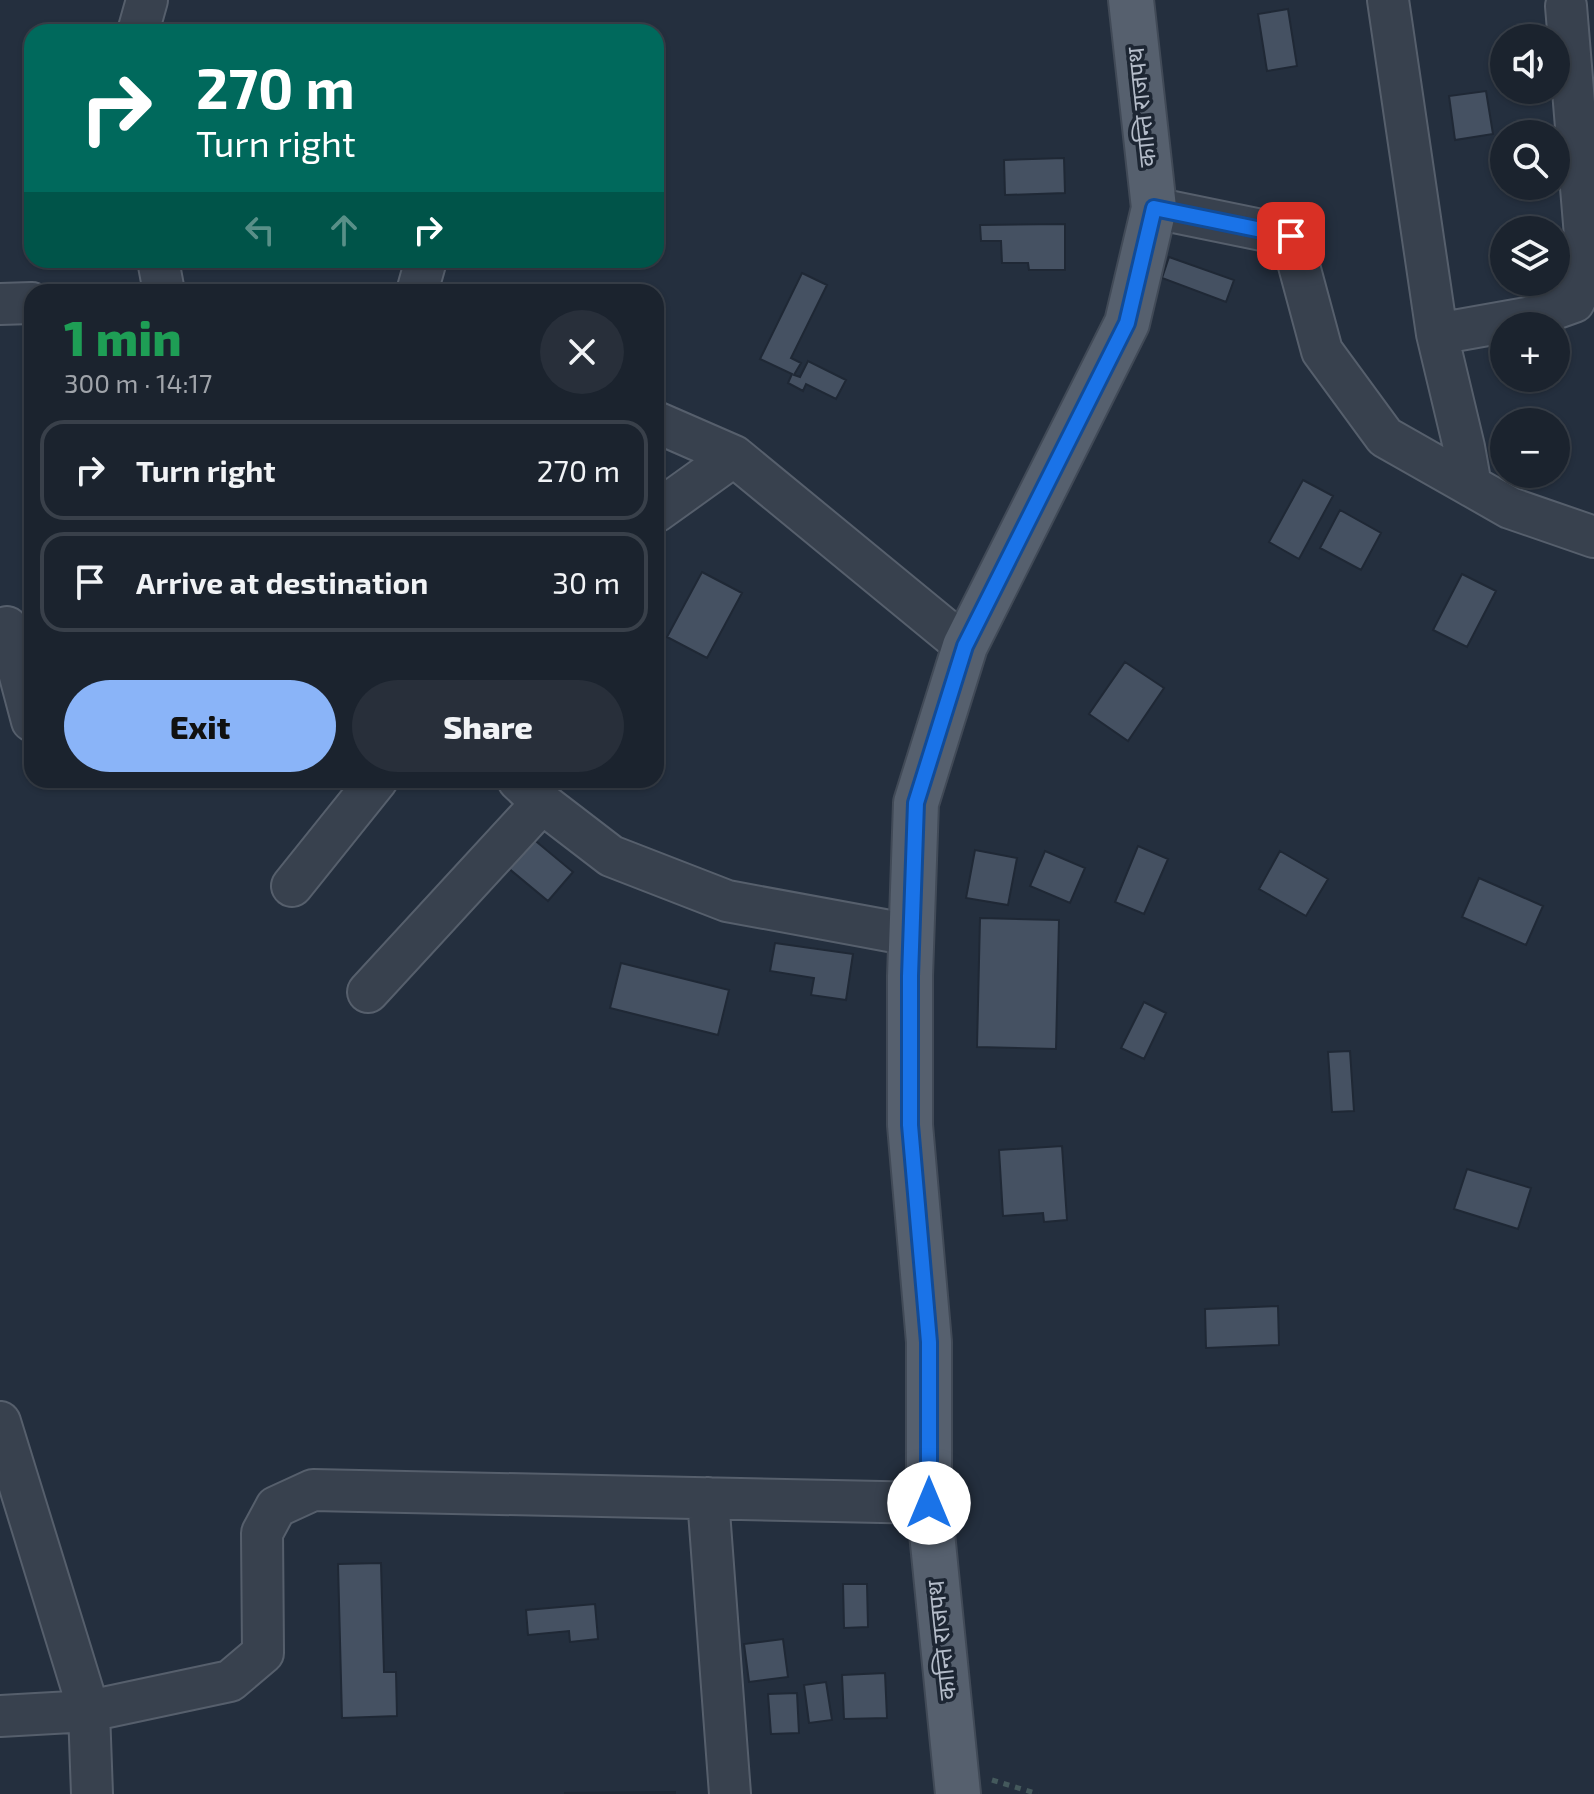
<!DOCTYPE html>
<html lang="en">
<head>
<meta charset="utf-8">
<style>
  body { margin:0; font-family:"Exo 2","Noto Sans Devanagari",sans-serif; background:#282f3a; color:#f1f3f6; height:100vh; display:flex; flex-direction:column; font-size:30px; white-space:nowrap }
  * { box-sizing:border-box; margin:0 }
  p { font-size:26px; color:#a0a4aa }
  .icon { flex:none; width:44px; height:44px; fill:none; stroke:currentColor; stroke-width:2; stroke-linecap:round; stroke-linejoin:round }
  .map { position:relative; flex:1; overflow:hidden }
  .panel { position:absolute; left:24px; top:284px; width:640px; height:504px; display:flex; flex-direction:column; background:#1b232e; border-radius:24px; box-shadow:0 2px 6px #0004,0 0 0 2px #39404a }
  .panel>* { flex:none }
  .guide { position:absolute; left:24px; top:24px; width:640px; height:244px; border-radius:24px; box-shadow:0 2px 6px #0004,0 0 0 2px #39404a; background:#00695c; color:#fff; overflow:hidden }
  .tools { position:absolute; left:1490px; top:24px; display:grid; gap:16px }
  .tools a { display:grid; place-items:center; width:80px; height:80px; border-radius:50%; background:#1b232e; box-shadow:0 2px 6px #0004,0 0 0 2px #39404a; font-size:40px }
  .pin { position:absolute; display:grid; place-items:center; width:68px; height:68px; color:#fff; margin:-34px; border-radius:16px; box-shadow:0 4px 12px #0006 }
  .me { position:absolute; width:88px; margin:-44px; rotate:0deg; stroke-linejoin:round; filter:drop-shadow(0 0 6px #0008) }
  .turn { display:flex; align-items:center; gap:28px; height:168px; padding:0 40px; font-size:36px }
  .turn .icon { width:104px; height:104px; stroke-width:2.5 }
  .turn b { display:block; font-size:56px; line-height:68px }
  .lanes { display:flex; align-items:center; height:76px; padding:0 40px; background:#0003; justify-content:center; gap:40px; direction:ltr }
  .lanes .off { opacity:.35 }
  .round { display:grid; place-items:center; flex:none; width:84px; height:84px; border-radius:42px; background:#282f3a }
  .summary { display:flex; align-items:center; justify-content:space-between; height:136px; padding:0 40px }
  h1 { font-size:48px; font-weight:800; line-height:60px; color:#1e9e55 }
  .cta { display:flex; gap:16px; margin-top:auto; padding:16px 40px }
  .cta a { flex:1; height:92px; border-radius:48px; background:#8ab4f8; color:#111; font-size:32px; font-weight:800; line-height:92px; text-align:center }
  .cta a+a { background:#282f3a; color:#f1f3f6 }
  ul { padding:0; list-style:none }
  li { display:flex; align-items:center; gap:24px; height:100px; margin:0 16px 12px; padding:0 24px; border:4px solid #39404a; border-radius:24px }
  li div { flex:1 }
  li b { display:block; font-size:30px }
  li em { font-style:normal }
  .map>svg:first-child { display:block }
</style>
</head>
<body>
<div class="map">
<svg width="1594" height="1794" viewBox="0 0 1594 1794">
  <rect width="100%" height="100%" fill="#242f3e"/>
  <path fill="#455162" stroke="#1f2835" stroke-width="2" d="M 1288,9 L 1297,66 L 1267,71 L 1258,14 Z
    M 1486,91 L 1493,134 L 1455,140 L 1449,96 Z
    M 1064,158 L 1065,193 L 1005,195 L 1004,160 Z
    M 1065,224 L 1065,270 L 1029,270 L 1028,263 L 1002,263 L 1001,241 L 981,241 L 980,225 Z
    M 1169,257 L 1234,280 L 1226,302 L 1162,278 Z
    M 802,273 L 827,285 L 791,358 L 801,363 L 794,375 L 800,377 L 808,361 L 846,380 L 836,399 L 806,384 L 803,391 L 788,383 L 792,374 L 760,359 Z
    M 1303,480 L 1333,496 L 1299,559 L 1269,542 Z
    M 1340,510 L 1381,533 L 1361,570 L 1320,548 Z
    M 702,572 L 742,593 L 707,658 L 667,637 Z
    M 1462,574 L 1496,591 L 1467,647 L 1433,630 Z
    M 1125,662 L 1164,688 L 1128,741 L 1089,714 Z
    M 532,838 L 573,872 L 548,901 L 507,867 Z
    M 1138,846 L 1168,859 L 1144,914 L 1115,902 Z
    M 975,850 L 1017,858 L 1008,905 L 966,898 Z
    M 1045,851 L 1085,868 L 1070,903 L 1030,886 Z
    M 1280,851 L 1328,879 L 1306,916 L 1259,889 Z
    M 1479,878 L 1543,906 L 1526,945 L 1462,917 Z
    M 980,918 L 1059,920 L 1056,1049 L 977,1047 Z
    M 775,943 L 853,954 L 846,1000 L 811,995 L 814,978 L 770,971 Z
    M 621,963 L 729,990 L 718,1035 L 610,1008 Z
    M 1144,1002 L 1166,1013 L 1144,1059 L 1121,1048 Z
    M 1350,1051 L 1354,1111 L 1332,1112 L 1328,1052 Z
    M 1062,1146 L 1067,1220 L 1044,1222 L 1043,1213 L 1003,1216 L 999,1150 Z
    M 1467,1169 L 1531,1188 L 1518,1229 L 1454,1209 Z
    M 1278,1306 L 1279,1345 L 1206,1348 L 1205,1309 Z
    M 381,1563 L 384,1672 L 396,1672 L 397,1716 L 342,1718 L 338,1564 Z
    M 843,1584 L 867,1584 L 868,1627 L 844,1628 Z
    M 595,1604 L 598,1639 L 570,1642 L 569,1631 L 528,1635 L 526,1610 Z
    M 783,1639 L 788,1677 L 749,1682 L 744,1644 Z
    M 885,1673 L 887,1718 L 844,1719 L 842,1675 Z
    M 826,1682 L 832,1720 L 809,1723 L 804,1685 Z
    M 797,1693 L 799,1733 L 771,1734 L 768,1694 Z
    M 675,1792 L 675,1794 L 564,1793 Z"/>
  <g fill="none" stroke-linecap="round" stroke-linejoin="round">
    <defs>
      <path id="minor" d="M 1388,0 L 1437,334 L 1464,447 L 1471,486
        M 138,32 L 147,0
        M 1154,208 L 1291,236 L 1322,351 L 1385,437 L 1510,508 L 1594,537
        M 158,260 L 164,292
        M 417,292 L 426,260
        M 0,304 L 32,303
        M 1437,334 L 1532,317 L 1574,302 L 1588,272 L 1566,6
        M 656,422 L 734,456 L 965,646
        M 656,512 L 734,456
        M 7,627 L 32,721
        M 542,803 L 611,856 L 727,901 L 911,935
        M 292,886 L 377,780
        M 368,992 L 542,803 L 518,780
        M 0,1422 L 89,1711 L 92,1794
        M 708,1498 L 730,1794
        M 0,1716 L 89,1711 L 230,1681 L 263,1653 L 262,1533 L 276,1507 L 313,1490 L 929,1503"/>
      <path id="major" d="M 958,1794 L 929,1503 L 929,1342 L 910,1125 L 910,976 L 916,803 L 965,646 L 1127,323 L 1154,208 L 1131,0"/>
    </defs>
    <use href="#minor" stroke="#565f6c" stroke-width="44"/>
    <use href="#major" stroke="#414a57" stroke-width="48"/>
    <path stroke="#44595c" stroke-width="5" stroke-dasharray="6 6" stroke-linecap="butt" d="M 992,1780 L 1038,1794"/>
    <use href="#minor" stroke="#38414e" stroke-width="40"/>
    <use href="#major" stroke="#56606e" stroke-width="44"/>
  </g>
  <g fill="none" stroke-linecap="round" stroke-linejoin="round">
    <defs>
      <path id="route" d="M 929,1503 L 929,1342 L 910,1125 L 910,976 L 916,803 L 965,646 L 1127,323 L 1154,208 L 1291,236"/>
    </defs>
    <use href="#route" stroke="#114b97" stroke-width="20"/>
    <use href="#route" stroke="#1a73e8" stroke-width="14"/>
  </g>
  <g text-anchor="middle" stroke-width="7" stroke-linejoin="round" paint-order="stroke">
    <g font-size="24" fill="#b4bcc9" stroke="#1d2633">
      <text transform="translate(1142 107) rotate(-96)" y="8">कान्ति राजपथ</text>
      <text transform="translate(942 1640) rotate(-96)" y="8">कान्ति राजपथ</text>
    </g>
  </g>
</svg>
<div class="tools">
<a><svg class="icon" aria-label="sound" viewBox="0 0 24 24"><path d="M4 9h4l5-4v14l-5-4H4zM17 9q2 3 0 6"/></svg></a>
<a><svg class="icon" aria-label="search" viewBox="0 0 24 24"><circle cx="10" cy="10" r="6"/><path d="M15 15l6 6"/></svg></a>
<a><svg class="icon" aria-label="layers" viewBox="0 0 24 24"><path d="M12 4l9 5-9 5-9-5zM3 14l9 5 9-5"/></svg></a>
<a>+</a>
<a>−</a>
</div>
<div class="pin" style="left:1291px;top:236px;background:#d93025"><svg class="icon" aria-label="arrive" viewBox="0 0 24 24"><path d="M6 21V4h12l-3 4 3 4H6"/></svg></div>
<svg class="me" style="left:929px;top:1503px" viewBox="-20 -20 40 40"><circle r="19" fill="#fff"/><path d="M0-13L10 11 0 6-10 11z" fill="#1a73e8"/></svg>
<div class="guide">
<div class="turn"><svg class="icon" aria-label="right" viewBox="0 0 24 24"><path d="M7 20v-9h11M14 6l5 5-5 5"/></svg><div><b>270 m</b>Turn right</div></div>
<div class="lanes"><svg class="icon off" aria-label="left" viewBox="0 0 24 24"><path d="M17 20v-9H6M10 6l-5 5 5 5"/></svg><svg class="icon off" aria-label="ahead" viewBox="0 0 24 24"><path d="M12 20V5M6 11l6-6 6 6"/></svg><svg class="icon" aria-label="right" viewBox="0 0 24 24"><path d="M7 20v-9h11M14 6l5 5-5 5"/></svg></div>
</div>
<section class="panel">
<div class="summary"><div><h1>1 min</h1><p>300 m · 14:17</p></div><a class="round"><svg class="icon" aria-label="close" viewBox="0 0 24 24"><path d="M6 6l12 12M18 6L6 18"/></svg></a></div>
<ul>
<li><svg class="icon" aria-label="right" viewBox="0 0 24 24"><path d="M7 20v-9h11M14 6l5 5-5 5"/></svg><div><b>Turn right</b></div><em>270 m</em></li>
<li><svg class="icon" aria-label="arrive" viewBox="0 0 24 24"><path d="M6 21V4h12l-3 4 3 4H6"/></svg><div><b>Arrive at destination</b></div><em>30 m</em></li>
</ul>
<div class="cta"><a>Exit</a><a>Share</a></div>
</section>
</div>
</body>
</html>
